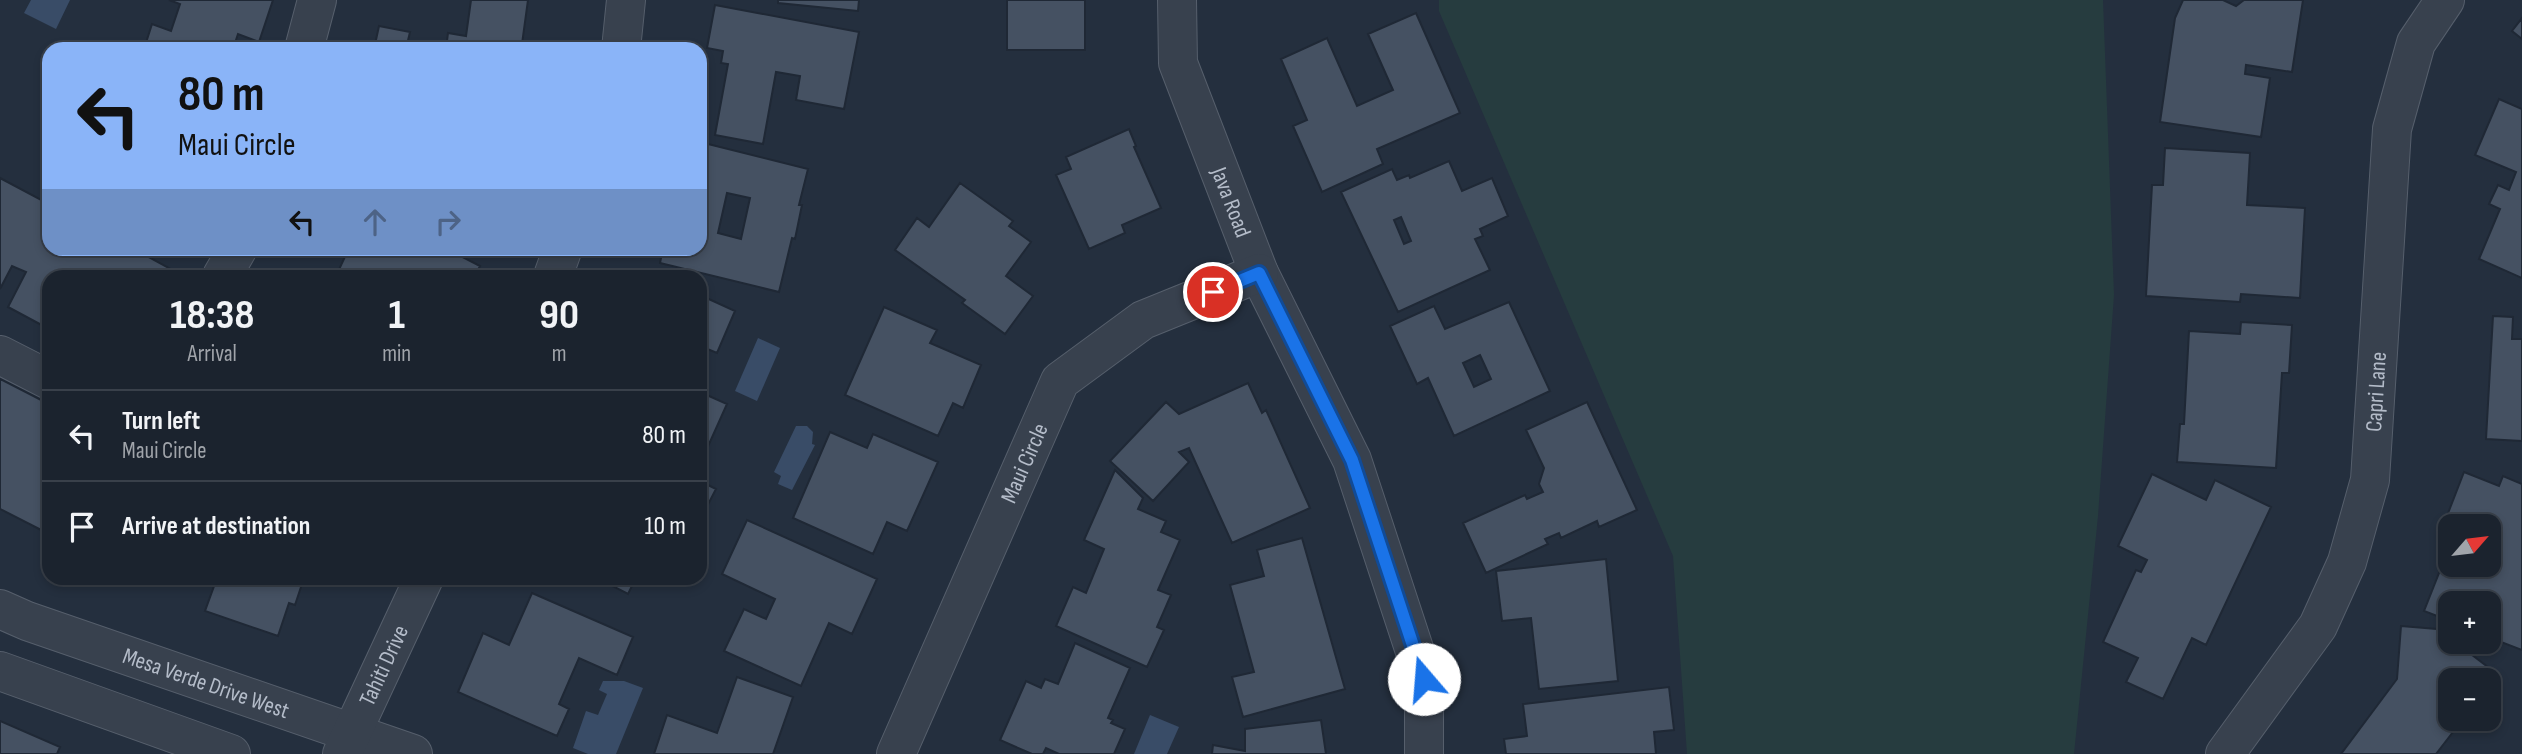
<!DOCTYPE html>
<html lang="en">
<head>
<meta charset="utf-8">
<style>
  body { margin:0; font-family:"Sofia Sans Condensed",sans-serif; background:#242b36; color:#f1f3f6; height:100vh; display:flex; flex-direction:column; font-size:26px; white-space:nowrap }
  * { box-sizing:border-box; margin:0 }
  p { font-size:23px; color:#a0a4aa }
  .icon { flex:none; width:38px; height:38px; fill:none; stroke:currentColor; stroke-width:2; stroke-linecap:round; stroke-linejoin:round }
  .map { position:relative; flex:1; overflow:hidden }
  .sheet { position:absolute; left:42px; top:270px; width:665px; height:315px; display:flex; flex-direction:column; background:#1b232e; border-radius:21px; box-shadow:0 4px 10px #0003,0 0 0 2px #39404a }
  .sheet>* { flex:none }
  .guide { position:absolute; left:42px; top:42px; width:665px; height:214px; border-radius:21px; box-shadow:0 4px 10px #0003,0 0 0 2px #39404a; background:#8ab4f8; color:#111; overflow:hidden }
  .needle { width:46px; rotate:62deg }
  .tools { position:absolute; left:2438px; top:514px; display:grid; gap:14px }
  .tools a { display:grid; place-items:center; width:63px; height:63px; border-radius:14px; background:#1b232e; box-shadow:0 4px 10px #0003,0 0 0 2px #39404a; font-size:35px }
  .pin { position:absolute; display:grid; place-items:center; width:60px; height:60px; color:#fff; margin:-30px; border:4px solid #fff; border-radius:50%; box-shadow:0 2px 7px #0007 }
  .me { position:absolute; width:77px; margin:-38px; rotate:342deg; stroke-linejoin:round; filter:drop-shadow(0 0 5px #0008) }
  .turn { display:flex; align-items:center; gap:24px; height:147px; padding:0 21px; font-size:32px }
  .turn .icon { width:91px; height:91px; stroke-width:2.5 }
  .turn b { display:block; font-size:49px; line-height:60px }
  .lanes { display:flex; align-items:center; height:66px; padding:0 21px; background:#0003; justify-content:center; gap:35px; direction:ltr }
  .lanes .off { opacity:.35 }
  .eta { display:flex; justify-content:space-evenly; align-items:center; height:119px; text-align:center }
  .eta b { font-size:42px; font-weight:700; line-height:49px }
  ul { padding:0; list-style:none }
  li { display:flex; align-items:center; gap:21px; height:91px; padding:0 21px; border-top:2px solid #39404a }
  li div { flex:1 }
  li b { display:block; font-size:26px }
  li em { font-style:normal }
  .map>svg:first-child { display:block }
</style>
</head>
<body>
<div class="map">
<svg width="2522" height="754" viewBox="0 0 2522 754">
  <rect width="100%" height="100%" fill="#242f3e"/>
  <path fill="#263c3f" d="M 1439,0 L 2103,0 L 2114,295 L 2098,516 L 2074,754 L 1687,754 L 1673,556 L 1439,11 Z"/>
  <path fill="#394c67" d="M 31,0 L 70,0 L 56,29 L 24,13 Z
    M 758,338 L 780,348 L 757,401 L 735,391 Z
    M 796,426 L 807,426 L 813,432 L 812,444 L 815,445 L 792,490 L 778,484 L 781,476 L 774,472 Z
    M 603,681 L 624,681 L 643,688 L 616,754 L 588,754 L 573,748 L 586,711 L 598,715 L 607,694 L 599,690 Z
    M 1150,715 L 1179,727 L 1167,754 L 1134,754 Z"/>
  <path fill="#455162" stroke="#1f2835" stroke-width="2" fill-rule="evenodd" d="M 169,0 L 273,0 L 259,42 L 238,34 L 235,43 L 253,49 L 144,49 L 152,24 L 171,31 L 180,4 Z
    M 471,0 L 528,0 L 522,44 L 525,45 L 525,49 L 446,49 L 448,33 L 466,36 Z
    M 778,0 L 859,0 L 858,11 L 778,3 Z
    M 1007,0 L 1085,0 L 1085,50 L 1007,50 Z
    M 2183,0 L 2223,0 L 2236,6 L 2244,0 L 2303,0 L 2292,72 L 2246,65 L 2245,74 L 2270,78 L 2261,137 L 2160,122 L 2175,18 Z
    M 715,5 L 859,32 L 844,109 L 796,100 L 800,76 L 776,72 L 763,144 L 715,135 L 728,64 L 721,63 L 723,51 L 707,48 Z
    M 1416,13 L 1460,113 L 1377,149 L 1383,164 L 1322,192 L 1293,126 L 1307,120 L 1281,59 L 1327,38 L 1357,106 L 1393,90 L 1368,34 Z
    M 2522,18 L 2522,39 L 2512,31 Z
    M 379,26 L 410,32 L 406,49 L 374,49 Z
    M 2499,99 L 2522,109 L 2522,278 L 2479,259 L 2500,209 L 2489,204 L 2498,185 L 2509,190 L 2516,172 L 2475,155 Z
    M 1129,129 L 1136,146 L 1134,147 L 1161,208 L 1122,225 L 1125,233 L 1089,249 L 1056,175 L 1071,169 L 1066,157 Z
    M 700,142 L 808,169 L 799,205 L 802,205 L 795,239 L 792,238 L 779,292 L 660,263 L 663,248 L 700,248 ZM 727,193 L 750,198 L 741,239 L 718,233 Z
    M 2165,148 L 2250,153 L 2247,205 L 2305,208 L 2300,298 L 2241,294 L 2240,302 L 2146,296 L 2152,185 L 2163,185 Z
    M 1449,161 L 1462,191 L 1492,178 L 1508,216 L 1480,229 L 1483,236 L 1475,239 L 1490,270 L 1398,312 L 1341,192 L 1392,169 L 1397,180 L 1409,175 L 1410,178 ZM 1401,217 L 1411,241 L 1404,244 L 1394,220 Z
    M 0,178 L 49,204 L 49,248 L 132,248 L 169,268 L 164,276 L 49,276 L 49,329 L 8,307 L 26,272 L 12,266 L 0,289 Z
    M 960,183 L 1013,221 L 1009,226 L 1031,242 L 1006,276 L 1033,296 L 1005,334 L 962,303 L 965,300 L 895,250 L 917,218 L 929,227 Z
    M 349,248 L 445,248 L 480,266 L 475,276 L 336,276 Z
    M 700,295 L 735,311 L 717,353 L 700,346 Z
    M 1509,302 L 1550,391 L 1454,436 L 1428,378 L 1417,384 L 1390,326 L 1434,306 L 1445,329 ZM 1480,355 L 1491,379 L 1474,387 L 1463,363 Z
    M 884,307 L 937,330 L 930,343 L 981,365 L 963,408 L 953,403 L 938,436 L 845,395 Z
    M 2493,316 L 2513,317 L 2512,339 L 2522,339 L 2522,441 L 2486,439 Z
    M 2241,322 L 2292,325 L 2289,373 L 2282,373 L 2276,468 L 2177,462 L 2180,424 L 2184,424 L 2189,331 L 2240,334 Z
    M 0,379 L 49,404 L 49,534 L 0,509 Z
    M 1248,383 L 1262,413 L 1266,410 L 1310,508 L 1232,543 L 1189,448 L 1179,452 L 1189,462 L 1153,501 L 1110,461 L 1166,402 L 1179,414 Z
    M 700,392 L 727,404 L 701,462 L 700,462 Z
    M 1587,402 L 1637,510 L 1599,527 L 1597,521 L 1561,538 L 1559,533 L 1545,539 L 1548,544 L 1486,573 L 1463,523 L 1525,495 L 1527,499 L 1543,492 L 1539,484 L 1544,468 L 1526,430 Z
    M 830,432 L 867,448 L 873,434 L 938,462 L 907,531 L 887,522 L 873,554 L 793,518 Z
    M 1115,470 L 1143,498 L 1138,509 L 1166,521 L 1161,532 L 1180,540 L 1158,590 L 1171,595 L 1157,627 L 1164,630 L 1147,667 L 1056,626 L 1073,587 L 1086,593 L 1104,549 L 1084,540 Z
    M 2464,472 L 2499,486 L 2503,476 L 2522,484 L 2522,650 L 2488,637 L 2488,604 L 2450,604 L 2450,621 L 2424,611 L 2443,563 L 2465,572 L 2468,565 L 2488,565 L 2488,527 L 2450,527 L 2450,544 L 2438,539 Z
    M 2152,474 L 2206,500 L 2215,480 L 2271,507 L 2206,645 L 2192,638 L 2163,699 L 2126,682 L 2138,658 L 2103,642 L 2136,570 L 2141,572 L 2147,560 L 2118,546 Z
    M 700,481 L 716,489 L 700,520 Z
    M 747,520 L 877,579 L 852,634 L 829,623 L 801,686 L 724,651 L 744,609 L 766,619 L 775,599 L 722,574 Z
    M 1302,538 L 1345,689 L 1243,717 L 1232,677 L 1254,672 L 1230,585 L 1264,576 L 1257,550 Z
    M 1606,559 L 1618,681 L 1539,689 L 1531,618 L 1502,621 L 1496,571 Z
    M 217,578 L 297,578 L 303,581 L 295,605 L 289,603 L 278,636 L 205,611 Z
    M 597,578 L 636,578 L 628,594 Z
    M 532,593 L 633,637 L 617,675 L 579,658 L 559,704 L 569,709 L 557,736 L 458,692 L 483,633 L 509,645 Z
    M 2401,626 L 2437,629 L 2450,639 L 2450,642 L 2455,642 L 2497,674 L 2488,685 L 2488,681 L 2450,681 L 2450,719 L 2463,719 L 2436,754 L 2341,754 L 2397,679 Z
    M 1075,643 L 1130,668 L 1108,718 L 1113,720 L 1111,723 L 1125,729 L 1114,754 L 1059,754 L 1046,748 L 1043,754 L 1032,754 L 1000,740 L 1026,681 L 1041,688 L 1045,679 L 1058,684 Z
    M 737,677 L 793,697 L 773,754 L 654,754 L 667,715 L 717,733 Z
    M 1669,687 L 1674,730 L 1654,732 L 1656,754 L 1506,754 L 1504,739 L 1527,736 L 1523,704 Z
    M 1321,720 L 1326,754 L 1212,754 L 1213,745 L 1245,751 L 1245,729 Z
    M 0,721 L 60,747 L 57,754 L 0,754 Z"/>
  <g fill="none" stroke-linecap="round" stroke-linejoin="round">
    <defs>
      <g id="minor">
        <path id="s1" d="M 1177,0 L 1178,63 L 1259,273 L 1352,460 L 1424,679 L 1424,754"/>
        <path d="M 304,49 L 317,0"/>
        <path d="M 621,49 L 626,0"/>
        <path d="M 222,276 L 238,248"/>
        <path d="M 553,276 L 563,248"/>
        <path d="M 0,355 L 49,380"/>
        <path id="s2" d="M 0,609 L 27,621 L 413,754"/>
        <path d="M 0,671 L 231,754"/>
        <path id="s3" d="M 342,754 L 424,578"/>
        <path id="s4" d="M 896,754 L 1060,381 L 1143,320 L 1259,273"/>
        <path id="s5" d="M 2225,754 L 2318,626 L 2347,562 L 2370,480 L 2392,129 L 2416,43 L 2445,0"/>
      </g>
    </defs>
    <use href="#minor" stroke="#565f6c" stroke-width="40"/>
    <use href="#minor" stroke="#38414e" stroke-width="38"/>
  </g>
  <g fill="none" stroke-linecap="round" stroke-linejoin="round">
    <defs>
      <path id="route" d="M 1213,292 L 1259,273 L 1352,460 L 1424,679"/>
    </defs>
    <use href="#route" stroke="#114b97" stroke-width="18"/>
    <use href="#route" stroke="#1a73e8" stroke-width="12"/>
  </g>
  <g text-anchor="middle" stroke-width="7" stroke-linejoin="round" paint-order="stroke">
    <g font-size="23" fill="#b4bcc9" stroke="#1d2633">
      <text dy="8" stroke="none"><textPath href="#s1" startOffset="212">Java Road</textPath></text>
      <text dy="8" stroke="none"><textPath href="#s5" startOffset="402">Capri Lane</textPath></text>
      <text dy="8" stroke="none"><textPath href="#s4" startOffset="318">Maui Circle</textPath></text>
      <text dy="8" stroke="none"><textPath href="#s3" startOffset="98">Tahiti Drive</textPath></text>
      <text dy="8" stroke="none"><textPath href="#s2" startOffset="219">Mesa Verde Drive West</textPath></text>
    </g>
  </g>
</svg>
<div class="tools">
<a><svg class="needle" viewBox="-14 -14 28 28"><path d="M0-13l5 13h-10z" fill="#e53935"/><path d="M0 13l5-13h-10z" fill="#a0a4aa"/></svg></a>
<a>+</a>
<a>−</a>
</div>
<div class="pin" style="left:1213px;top:292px;background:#d93025"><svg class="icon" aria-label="arrive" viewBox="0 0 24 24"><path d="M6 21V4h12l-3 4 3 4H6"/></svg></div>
<svg class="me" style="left:1424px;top:679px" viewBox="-20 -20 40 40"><circle r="19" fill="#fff"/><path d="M0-13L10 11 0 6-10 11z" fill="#1a73e8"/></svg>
<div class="guide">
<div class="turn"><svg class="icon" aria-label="left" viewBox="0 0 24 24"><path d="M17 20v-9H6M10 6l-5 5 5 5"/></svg><div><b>80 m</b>Maui Circle</div></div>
<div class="lanes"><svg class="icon" aria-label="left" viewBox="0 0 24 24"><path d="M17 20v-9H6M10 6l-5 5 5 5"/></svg><svg class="icon off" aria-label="ahead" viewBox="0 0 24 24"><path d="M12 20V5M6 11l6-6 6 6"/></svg><svg class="icon off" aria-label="right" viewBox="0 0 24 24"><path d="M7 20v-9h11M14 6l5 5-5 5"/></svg></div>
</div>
<section class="sheet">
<div class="eta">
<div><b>18:38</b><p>Arrival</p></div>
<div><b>1</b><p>min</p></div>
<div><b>90</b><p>m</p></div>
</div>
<ul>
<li><svg class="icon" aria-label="left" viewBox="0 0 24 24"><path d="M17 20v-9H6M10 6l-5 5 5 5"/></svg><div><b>Turn left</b><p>Maui Circle</p></div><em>80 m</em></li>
<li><svg class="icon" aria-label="arrive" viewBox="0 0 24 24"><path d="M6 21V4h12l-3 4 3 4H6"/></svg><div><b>Arrive at destination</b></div><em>10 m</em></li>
</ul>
</section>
</div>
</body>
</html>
